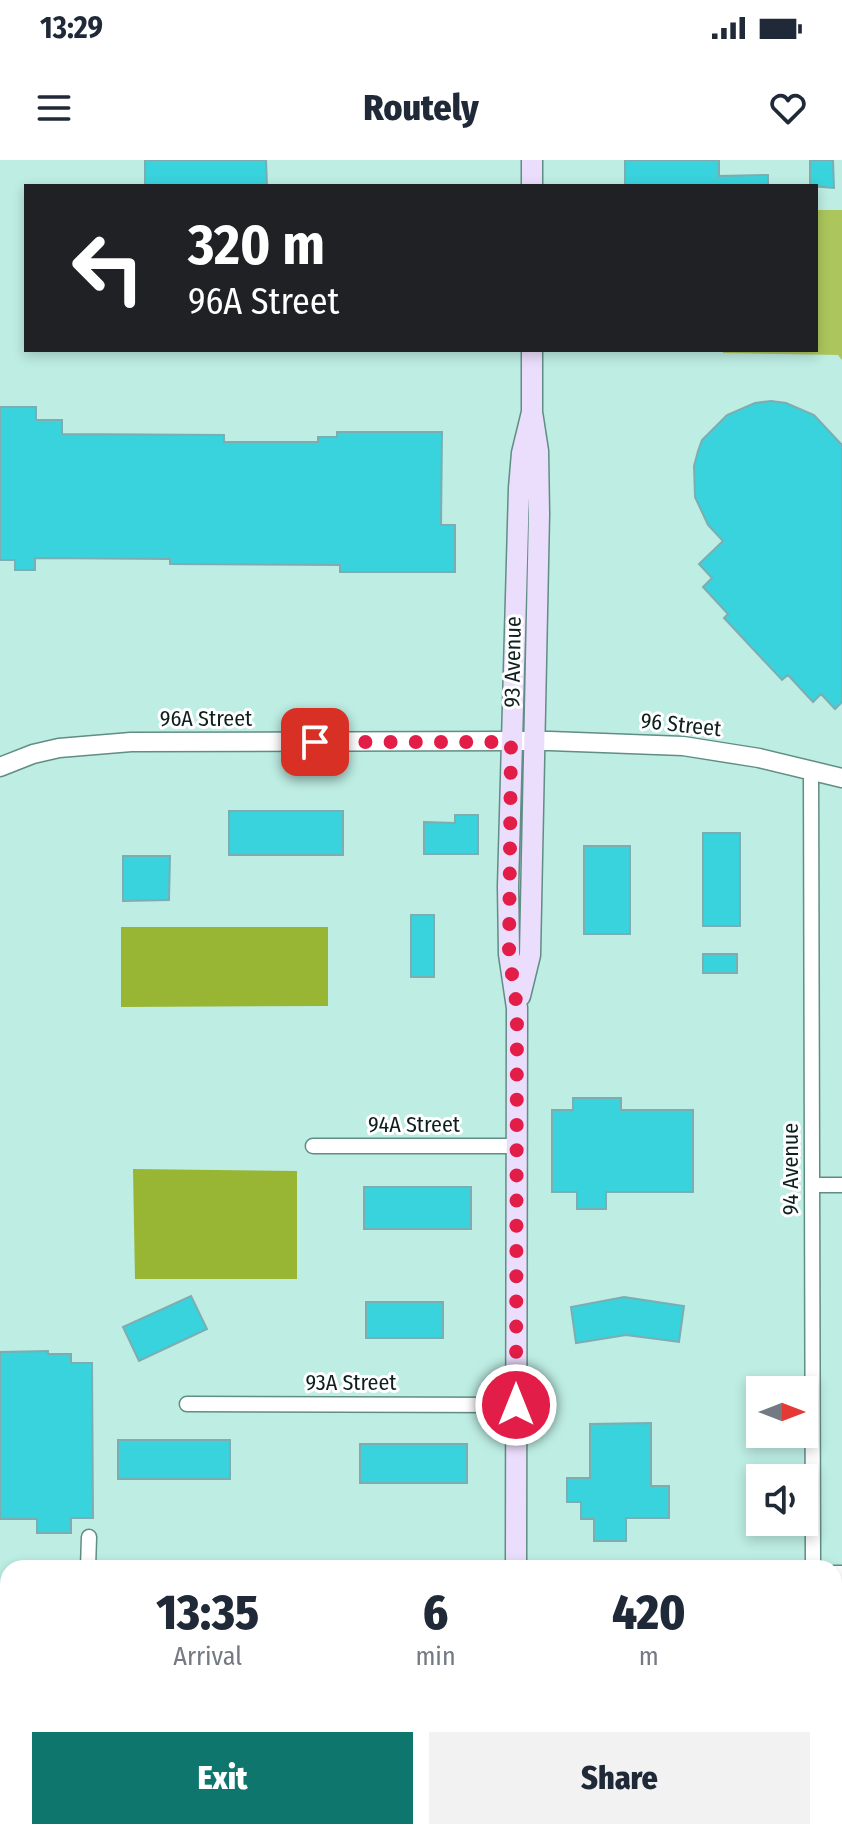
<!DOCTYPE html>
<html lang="en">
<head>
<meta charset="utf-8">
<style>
  body { margin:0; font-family:"Fira Sans Condensed",sans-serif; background:#f2f2f3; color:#1f2937; height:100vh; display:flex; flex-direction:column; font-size:30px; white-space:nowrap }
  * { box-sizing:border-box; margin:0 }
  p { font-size:26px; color:#747a83 }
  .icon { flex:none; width:44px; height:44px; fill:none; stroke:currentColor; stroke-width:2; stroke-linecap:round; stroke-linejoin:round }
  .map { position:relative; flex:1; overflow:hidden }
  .sheet { position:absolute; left:0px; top:1400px; width:842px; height:280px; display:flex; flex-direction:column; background:#fff; border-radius:24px 24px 0 0; box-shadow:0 4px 12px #0003 }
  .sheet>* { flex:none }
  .guide { position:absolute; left:24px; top:24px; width:794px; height:168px; border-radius:0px; box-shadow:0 4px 12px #0003; background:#202124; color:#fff; overflow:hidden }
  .needle { width:52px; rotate:90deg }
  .buttons { position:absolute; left:746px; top:1216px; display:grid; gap:16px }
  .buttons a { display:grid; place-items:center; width:72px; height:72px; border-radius:0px; background:#fff; box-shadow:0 4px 12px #0003; font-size:40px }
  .pin { position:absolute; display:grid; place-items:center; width:68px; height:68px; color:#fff; margin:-34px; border-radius:16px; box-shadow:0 4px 12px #0006 }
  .me { position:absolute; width:88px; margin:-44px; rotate:0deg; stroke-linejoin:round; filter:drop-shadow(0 0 6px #0008) }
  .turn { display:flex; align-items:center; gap:28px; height:168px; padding:0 32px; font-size:36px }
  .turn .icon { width:104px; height:104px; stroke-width:2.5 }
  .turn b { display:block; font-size:56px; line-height:68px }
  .eta { display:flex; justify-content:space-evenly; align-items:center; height:136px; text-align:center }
  .eta b { font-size:48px; font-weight:800; line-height:56px }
  .button { display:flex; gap:16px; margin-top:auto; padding:16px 32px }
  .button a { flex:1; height:92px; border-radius:0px; background:#0f766e; color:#fff; font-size:32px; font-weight:800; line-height:92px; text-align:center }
  .button a+a { background:#f2f2f3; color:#1f2937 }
  .status { display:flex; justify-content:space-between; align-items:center; height:56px; padding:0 40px; background:#fff; direction:ltr }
  .status svg { height:22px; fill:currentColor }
  header { display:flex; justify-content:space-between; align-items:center; height:104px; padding:0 32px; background:#fff; font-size:36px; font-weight:800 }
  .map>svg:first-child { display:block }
</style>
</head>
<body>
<div class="status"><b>13:29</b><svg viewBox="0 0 49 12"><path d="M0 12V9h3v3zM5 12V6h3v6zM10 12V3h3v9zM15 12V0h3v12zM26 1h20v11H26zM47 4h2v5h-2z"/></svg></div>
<header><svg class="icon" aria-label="menu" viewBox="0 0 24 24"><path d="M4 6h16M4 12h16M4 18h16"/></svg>Routely<svg class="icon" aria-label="heart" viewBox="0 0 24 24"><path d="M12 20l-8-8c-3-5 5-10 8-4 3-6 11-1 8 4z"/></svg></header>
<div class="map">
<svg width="842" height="1680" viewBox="0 0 842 1680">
  <rect width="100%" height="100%" fill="#bdede3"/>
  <path fill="#acc65d" d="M 816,50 L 842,50 L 842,200 L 838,195 L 723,193 L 723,190 L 816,190 Z
    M 834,1434 L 842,1434 L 842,1680 L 540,1680 L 540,1672 L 834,1672 Z"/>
  <path fill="#99b534" d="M 121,767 L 328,767 L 328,846 L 121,847 Z
    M 133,1009 L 297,1011 L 297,1119 L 135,1119 Z
    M 651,1672 L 740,1672 L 742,1680 L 644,1680 Z"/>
  <path fill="#38d3dc" stroke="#7dadb0" stroke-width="2" d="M 145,0 L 266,0 L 267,26 L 145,26 Z
    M 625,0 L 719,0 L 719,16 L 768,15 L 768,26 L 625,26 Z
    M 810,0 L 833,0 L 834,28 L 810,26 Z
    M 771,241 L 786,243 L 814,255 L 842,285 L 842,542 L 835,549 L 821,534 L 813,542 L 788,515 L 782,520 L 724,458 L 728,454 L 703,427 L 712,418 L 699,404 L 723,381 L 708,365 L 695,337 L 694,306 L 698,291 L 702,280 L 727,255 L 755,243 Z
    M 0,247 L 36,247 L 36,260 L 62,260 L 62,274 L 224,275 L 224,282 L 318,282 L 318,277 L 337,277 L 337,272 L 442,272 L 441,365 L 455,365 L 455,412 L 340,412 L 340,405 L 170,404 L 170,399 L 35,398 L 35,410 L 15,410 L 15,400 L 0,400 Z
    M 229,651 L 343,651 L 343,695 L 229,695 Z
    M 455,655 L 478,655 L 478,694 L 424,694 L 424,662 L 455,663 Z
    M 703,673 L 740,673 L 740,766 L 703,766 Z
    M 584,686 L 630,686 L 630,774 L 584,774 Z
    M 123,696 L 170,696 L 169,740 L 123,741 Z
    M 411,755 L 434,755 L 434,817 L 411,817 Z
    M 703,794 L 737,794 L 737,813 L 703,813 Z
    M 573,938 L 621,938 L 621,950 L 693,950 L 693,1032 L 606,1032 L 606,1049 L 577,1049 L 577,1032 L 552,1032 L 552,950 L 573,950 Z
    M 364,1027 L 471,1027 L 471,1069 L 364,1069 Z
    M 191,1136 L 207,1169 L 139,1201 L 123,1167 Z
    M 624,1137 L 684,1146 L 679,1182 L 626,1175 L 576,1183 L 571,1147 Z
    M 366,1142 L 443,1142 L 443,1178 L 366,1178 Z
    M 48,1191 L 48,1194 L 71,1194 L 71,1203 L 92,1203 L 93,1358 L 71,1358 L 71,1373 L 37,1373 L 37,1359 L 0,1359 L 0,1192 Z
    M 651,1263 L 651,1326 L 669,1326 L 669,1358 L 626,1358 L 626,1381 L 594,1381 L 594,1359 L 581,1359 L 581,1342 L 567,1342 L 567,1318 L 590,1318 L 590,1264 Z
    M 118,1280 L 230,1280 L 230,1319 L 118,1319 Z
    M 360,1284 L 467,1284 L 467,1323 L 360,1323 Z"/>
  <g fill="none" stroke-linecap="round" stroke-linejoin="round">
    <defs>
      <path id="minor" d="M 811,611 L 813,1408
        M 313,986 L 516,986
        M 812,1025 L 842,1025
        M 187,1244 L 516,1245
        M 88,1408 L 89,1377
        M 87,1672 L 87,1680"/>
      <path id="tertiary" d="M 0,607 L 33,594 L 59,588 L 131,582 L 550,581 L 683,586 L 759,598 L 842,618
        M 834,1415 L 842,1415
        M 0,1502 L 8,1502"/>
      <path id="secondary" d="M 532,26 L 532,0
        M 520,836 L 530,795 L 539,354 L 538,291 L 532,252 L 532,190
        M 516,1408 L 517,848 L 509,794 L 508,726 L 519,328 L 522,293 L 532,252
        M 517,1672 L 517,1680"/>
    </defs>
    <use href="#minor" stroke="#608d84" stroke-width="17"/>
    <use href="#tertiary" stroke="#608d84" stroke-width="21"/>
    <use href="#secondary" stroke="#608d84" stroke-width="23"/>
    <use href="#minor" stroke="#fff" stroke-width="14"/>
    <use href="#tertiary" stroke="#fff" stroke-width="18"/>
    <use href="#secondary" stroke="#eadefc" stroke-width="20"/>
  </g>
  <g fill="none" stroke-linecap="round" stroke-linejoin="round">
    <path stroke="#e11d48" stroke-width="14" stroke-dasharray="0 25.2" d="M 315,582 L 511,582 L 509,794 L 517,848 L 516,1245"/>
  </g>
  <g text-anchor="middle" stroke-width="6" stroke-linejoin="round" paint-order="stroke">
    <g font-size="22" fill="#0d201d" stroke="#fff">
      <text transform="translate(512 502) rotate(-89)" y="8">93 Avenue</text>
      <text x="206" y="566">96A Street</text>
      <text transform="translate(681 564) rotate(6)" y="8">96 Street</text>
      <text x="414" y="972">94A Street</text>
      <text transform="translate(790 1009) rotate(-90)" y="8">94 Avenue</text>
      <text x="351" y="1230">93A Street</text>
    </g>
  </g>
</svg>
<div class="buttons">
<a><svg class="needle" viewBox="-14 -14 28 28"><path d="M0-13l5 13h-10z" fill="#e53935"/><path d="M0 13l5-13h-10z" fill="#747a83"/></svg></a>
<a><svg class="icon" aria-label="sound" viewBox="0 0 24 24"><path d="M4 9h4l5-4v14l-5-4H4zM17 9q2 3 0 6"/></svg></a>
</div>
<div class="pin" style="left:315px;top:582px;background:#d93025"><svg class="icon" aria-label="arrive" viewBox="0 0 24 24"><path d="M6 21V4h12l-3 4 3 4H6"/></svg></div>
<svg class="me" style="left:516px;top:1245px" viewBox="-20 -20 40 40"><circle r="17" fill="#e11d48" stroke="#fff" stroke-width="3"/><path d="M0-11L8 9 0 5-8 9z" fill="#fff"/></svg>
<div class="guide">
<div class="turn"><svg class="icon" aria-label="left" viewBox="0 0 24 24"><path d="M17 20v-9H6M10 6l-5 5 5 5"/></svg><div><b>320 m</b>96A Street</div></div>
</div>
<section class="sheet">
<div class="eta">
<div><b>13:35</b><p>Arrival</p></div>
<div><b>6</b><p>min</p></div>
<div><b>420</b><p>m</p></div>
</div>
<div class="button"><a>Exit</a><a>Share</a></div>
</section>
</div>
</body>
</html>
